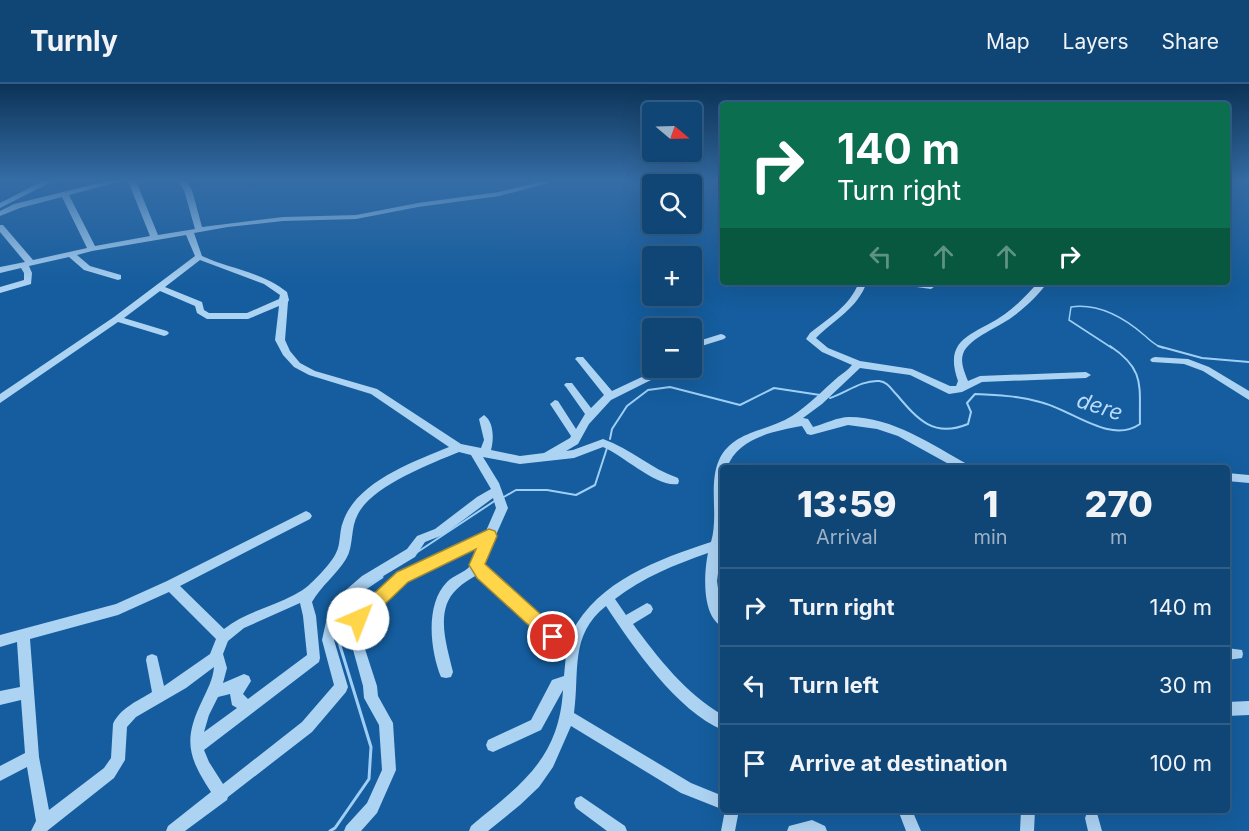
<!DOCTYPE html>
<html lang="en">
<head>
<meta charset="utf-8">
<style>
  body { margin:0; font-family:Inter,sans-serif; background:#194d7b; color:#f1f3f6; height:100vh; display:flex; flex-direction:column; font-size:22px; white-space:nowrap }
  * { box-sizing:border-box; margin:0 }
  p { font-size:20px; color:#9cb1c5 }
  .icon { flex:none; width:33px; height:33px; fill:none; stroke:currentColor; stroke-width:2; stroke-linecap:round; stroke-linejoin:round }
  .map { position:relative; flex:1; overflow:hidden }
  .sheet { position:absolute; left:720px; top:381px; width:510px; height:348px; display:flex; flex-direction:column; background:#104676; border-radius:6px; box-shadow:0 6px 24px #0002,0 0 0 2px #305e88 }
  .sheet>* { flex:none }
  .guide { position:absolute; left:720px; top:18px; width:510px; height:183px; border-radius:6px; box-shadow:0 6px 24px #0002,0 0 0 2px #305e88; background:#0b6e4f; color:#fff; overflow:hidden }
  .needle { width:39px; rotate:109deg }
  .tools { position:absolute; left:642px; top:18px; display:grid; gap:12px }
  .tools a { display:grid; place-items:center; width:60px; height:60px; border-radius:6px; background:#104676; box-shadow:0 6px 24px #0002,0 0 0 2px #305e88; font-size:30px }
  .pin { position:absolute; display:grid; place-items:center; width:51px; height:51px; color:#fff; margin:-26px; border:3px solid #fff; border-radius:50%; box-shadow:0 2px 6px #0007 }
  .me { position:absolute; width:66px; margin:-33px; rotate:44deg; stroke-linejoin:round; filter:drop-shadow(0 0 4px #0008) }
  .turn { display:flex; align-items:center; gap:21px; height:126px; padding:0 18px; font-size:27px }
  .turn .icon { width:78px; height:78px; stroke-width:2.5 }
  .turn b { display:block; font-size:42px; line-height:51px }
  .lanes { display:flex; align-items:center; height:57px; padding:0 18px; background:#0003; justify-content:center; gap:30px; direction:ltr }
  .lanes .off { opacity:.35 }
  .eta { display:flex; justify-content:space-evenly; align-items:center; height:102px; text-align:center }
  .eta b { font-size:36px; font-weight:800; line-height:42px }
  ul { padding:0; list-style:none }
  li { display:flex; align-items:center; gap:18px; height:78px; padding:0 18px; border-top:2px solid #305e88 }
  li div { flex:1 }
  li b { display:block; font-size:22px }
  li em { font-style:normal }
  header { display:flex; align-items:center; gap:36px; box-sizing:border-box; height:84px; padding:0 30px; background:#104676; border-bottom:2px solid #305e88 }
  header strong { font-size:28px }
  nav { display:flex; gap:33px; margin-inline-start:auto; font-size:21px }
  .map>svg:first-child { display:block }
</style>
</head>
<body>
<header>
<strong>Turnly</strong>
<nav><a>Map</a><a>Layers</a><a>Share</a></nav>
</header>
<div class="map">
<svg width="1249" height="747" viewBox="0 0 1249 747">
  <rect width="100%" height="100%" fill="#155d9e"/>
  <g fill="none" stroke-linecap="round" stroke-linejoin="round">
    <path stroke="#9fcff6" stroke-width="1.5" d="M 1112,264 L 1069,236 L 1071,223 C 1099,219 1123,233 1144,251 C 1150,256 1154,261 1163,264"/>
    <path stroke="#9fcff6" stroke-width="2" d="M 1158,262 L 1202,274 L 1249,278
      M 830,314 C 846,309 861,296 879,297 C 888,298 891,305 897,311 C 918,336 934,354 968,340 L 971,328 L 967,319 L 975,310 C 997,311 1019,312 1040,318 C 1071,325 1110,361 1140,340 C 1139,302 1146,286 1110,262
      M 610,355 L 612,345 L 627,322 L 648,306 L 670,303 L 740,321 L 774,304 L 820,311
      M 502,414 L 516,406 L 547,406 L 576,411 L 595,401 L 607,364
      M 416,469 L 496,416"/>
    <path stroke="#9fcff6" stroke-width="3" d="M 364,505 L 382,493
      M 330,747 L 335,744 L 369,695 L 371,663 L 337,552 L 337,541"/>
    <path fill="#add3f3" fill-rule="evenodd" d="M 43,97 L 53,97 L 0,124 L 0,119 Z
      M 108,97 L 121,97 L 69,111 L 95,162 L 150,152 L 128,97 L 136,97 L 158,151 L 195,145 L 184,106 L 178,97 L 186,97 L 192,106 L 202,143 L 283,133 L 356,131 L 418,119 L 499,108 L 543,97 L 556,97 L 499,112 L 418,123 L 356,135 L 283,137 L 228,143 L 194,149 L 202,172 C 230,185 263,188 287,208 L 289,216 L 288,218 L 285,256 L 290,267 L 300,279 L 315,287 L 377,305 L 461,360 L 481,364 L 484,356 L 479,335 L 484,331 C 494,338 494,355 491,366 L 520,372 L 544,369 L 570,354 L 571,352 L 550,320 L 555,316 L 558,317 L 576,345 L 585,330 L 566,303 L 564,301 L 566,299 L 572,299 L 591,324 L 604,311 L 577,277 L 575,275 L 577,273 L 583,273 L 612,307 L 661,284 L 672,284 L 671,286 L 611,316 L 589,340 L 578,360 L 566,367 L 573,366 L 603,355 C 630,364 651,385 678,394 L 679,397 L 678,400 C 657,404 623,371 603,363 L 574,374 L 520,380 L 483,373 L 499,399 L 508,424 L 483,480 L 487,486 L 556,547 L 572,548 C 598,497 659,475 711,458 C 719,431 708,401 719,376 C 733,346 767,348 792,332 C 809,321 823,306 838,293 C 843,289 848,286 852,281 L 822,268 L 806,255 L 810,249 C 829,234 850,222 859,198 L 867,198 C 857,225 835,235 816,254 L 828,264 L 860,277 L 912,285 L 950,302 L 956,302 L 958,297 C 942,252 976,251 1005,230 C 1018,221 1028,209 1039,198 L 1048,198 C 1039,210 1027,222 1015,231 C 1002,242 968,254 963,270 C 960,279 965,289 968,297 L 980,292 L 1086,288 L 1091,291 L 1086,294 L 982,298 L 962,308 L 949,310 L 910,291 L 860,284 L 822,320 L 803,334 L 808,335 L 813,343 C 824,340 838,333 849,333 C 893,333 932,361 969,381 L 970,384 L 956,384 L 898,352 L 877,345 L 848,341 L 811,351 L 807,350 L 802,342 C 774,347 737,354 727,384 L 723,384 L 723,464 L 721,465 L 717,497 L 720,519 L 723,527 L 723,543 C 701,533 704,488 708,469 C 676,480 642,494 615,515 L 626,531 L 647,519 L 651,521 L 653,525 L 651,529 L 633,540 C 658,574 686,610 723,631 L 723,646 C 677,627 633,563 606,522 C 569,551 580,588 574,629 L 691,699 L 723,712 L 724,726 L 681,709 L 571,642 L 553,683 L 539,703 L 520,721 L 488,747 L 469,747 L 471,742 C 520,701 559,676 563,606 L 541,646 L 493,668 L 488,666 L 486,661 L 488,656 L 531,636 L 552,596 L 564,592 L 567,560 L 549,557 L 477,491 C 470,495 463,499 457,505 C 434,526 447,562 453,588 L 451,593 L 446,594 L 441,593 C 430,566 425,520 447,498 C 454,491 464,489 470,482 C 475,478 477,467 480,461 L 407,497 L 364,537 L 364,562 L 377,602 L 378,612 L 393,639 L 396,686 L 377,729 L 361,747 L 344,747 L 346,742 L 367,719 L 382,686 L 379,641 L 364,614 L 363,602 L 352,562 L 352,535 L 354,531 L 399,489 L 486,447 L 496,424 L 493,414 L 443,451 L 425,458 L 415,473 L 370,500 L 347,520 L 340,531 L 334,556 L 348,603 L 346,608 L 312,648 L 228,713 L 227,716 L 185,747 L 166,747 L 168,742 L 211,708 C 188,673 183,656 202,617 C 207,606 213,596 214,583 L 186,604 L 136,633 L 127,643 L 125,676 L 114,694 L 47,747 L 31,747 L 36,737 L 27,683 L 0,697 L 0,682 L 25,669 L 21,616 L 0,621 L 0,607 L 20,603 L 17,558 L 0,563 L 0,551 L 116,520 L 167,497 L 302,429 L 306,427 L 310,429 L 312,432 L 310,435 L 180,502 L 224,545 C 244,529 271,523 294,511 C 299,508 305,505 309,501 C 317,494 332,478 336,469 C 341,460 339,447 343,438 C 356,398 413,378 449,363 L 371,310 L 309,291 L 294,283 L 283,271 L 275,256 L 279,222 L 248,235 L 207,235 L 197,229 L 195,222 L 160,207 L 124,234 L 167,247 L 169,249 L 167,251 L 164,252 L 118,238 L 0,319 L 0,310 L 114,233 L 195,172 L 186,151 L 92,167 L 77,171 L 90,182 L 121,191 L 121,195 L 118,196 L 84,186 L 69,173 L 29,182 L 32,189 L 31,200 L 0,209 L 0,203 L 24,196 L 24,189 L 21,184 L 0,189 L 0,183 L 25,178 L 0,148 L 0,141 L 3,141 L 33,176 L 87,164 L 62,113 L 20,124 L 0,132 L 0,127 L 14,120 ZM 200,176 L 264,200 L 280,211 L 279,215 L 247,229 L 209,229 L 204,226 L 202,218 L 165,203 ZM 459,368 L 471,371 L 491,405 L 477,413 L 435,445 L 417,452 L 407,465 L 362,492 L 339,512 L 328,529 L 322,556 L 334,601 L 302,638 L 223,700 L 209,678 L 204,666 L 319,578 L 320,574 L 316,532 L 312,518 C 321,502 337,490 346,475 C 354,462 350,444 358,430 C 372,402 430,380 459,368 ZM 169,508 L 216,555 L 210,570 L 164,602 L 157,572 L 152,570 L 147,572 L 146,576 L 152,608 C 138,617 120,624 113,640 L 111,674 L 104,684 L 49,726 L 39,673 L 30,555 L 118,531 ZM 300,519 L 303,532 L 307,571 L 248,615 L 243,610 L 251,597 L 249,592 L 244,590 L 223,599 L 227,584 L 223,570 L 228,557 L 244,544 ZM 230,610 L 232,621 L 237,624 L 204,648 L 209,631 L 218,613 Z
      M 898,198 L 941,198 L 931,205 L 902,201 Z
      M 721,250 L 724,251 L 726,253 L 724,255 L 692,265 L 692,259 Z
      M 1155,273 L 1188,275 L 1209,283 L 1249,307 L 1249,316 L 1203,287 L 1184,280 L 1152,278 L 1150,276 L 1152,274 Z
      M 1227,389 L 1249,391 L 1249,399 L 1227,397 Z
      M 1227,564 L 1242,566 L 1243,570 L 1242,574 L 1227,576 Z
      M 1249,617 L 1249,631 L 1227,632 L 1227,618 Z
      M 581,712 L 625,742 L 627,747 L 607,747 L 576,724 L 574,719 L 576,714 Z
      M 725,726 L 739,726 L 735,747 L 721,747 Z
      M 898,726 L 912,726 L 921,747 L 906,747 Z
      M 1021,726 L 1035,726 L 1034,747 L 1020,747 Z
      M 1092,727 L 1097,729 L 1102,747 L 1088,747 L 1085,734 L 1087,729 Z
      M 812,736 L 825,742 L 827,747 L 787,747 L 789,742 Z"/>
  </g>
  <linearGradient id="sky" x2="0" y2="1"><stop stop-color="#0c3357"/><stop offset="0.48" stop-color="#356da6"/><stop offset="1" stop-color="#356da6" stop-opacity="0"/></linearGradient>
  <rect width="1249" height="202" fill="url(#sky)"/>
  <path fill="#ffd54a" stroke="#a68a30" stroke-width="1.5" d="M 489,445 L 495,447 L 497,452 L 485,480 L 559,547 L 561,553 L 559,558 L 553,560 L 547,558 L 477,494 L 469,481 L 476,465 L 408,498 L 363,541 L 358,543 L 352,541 L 350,535 L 352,530 L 397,488 Z"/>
  <g text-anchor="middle" stroke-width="6" stroke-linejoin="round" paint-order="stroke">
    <g font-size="22" font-style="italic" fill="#b9dcf9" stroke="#155d9e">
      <text transform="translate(1100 322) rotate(18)" y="8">dere</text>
    </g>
  </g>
</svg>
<div class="tools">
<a><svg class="needle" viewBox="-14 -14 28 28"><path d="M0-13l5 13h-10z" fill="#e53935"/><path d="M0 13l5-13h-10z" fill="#9cb1c5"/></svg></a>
<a><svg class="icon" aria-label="search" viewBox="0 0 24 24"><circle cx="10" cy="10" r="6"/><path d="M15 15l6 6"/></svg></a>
<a>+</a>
<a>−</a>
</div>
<div class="pin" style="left:553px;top:553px;background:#d93025"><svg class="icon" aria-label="arrive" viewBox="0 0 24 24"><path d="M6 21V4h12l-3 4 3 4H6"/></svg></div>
<svg class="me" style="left:358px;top:535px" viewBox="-20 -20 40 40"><circle r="19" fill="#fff"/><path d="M0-13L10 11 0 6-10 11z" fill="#ffd54a"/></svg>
<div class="guide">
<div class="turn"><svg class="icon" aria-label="right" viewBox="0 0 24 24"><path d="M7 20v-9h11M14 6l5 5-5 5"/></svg><div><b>140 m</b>Turn right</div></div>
<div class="lanes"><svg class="icon off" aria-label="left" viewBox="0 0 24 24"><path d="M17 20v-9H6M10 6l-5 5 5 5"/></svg><svg class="icon off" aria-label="ahead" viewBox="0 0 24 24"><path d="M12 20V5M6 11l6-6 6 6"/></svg><svg class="icon off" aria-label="ahead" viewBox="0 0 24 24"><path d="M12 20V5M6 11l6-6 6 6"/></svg><svg class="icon" aria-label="right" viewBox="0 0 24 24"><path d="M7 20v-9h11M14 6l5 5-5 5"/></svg></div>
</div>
<section class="sheet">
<div class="eta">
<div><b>13:59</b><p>Arrival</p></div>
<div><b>1</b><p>min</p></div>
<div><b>270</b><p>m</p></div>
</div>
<ul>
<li><svg class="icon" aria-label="right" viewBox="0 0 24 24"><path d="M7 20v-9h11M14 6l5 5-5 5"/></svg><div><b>Turn right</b></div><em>140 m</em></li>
<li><svg class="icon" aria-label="left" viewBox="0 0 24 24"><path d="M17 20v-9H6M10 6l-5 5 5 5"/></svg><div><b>Turn left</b></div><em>30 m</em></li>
<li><svg class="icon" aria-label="arrive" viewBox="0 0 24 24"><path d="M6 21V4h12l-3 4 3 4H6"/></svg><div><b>Arrive at destination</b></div><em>100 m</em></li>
</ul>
</section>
</div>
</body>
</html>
